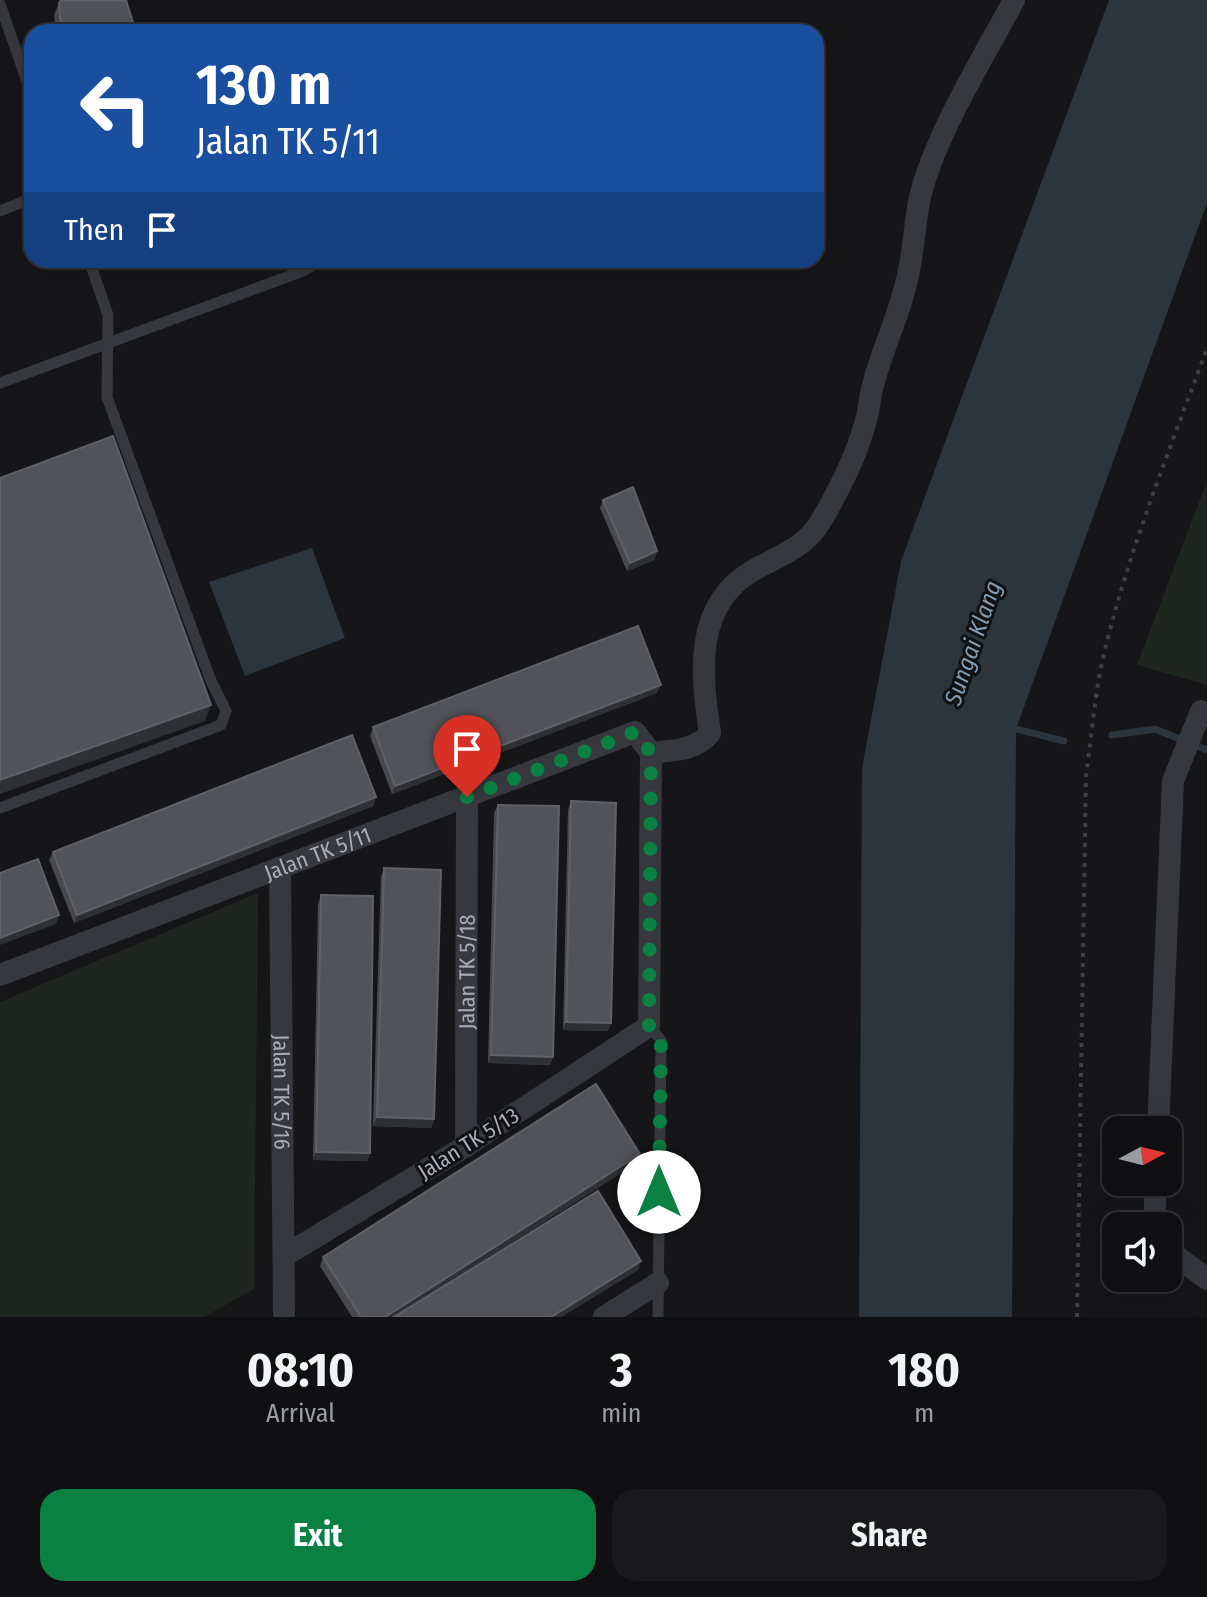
<!DOCTYPE html>
<html lang="en">
<head>
<meta charset="utf-8">
<style>
  body { margin:0; font-family:"Fira Sans Condensed",sans-serif; background:#19191b; color:#f1f3f6; height:100vh; display:flex; flex-direction:column; font-size:30px; white-space:nowrap }
  * { box-sizing:border-box; margin:0 }
  p { font-size:26px; color:#9c9d9f }
  .icon { flex:none; width:44px; height:44px; fill:none; stroke:currentColor; stroke-width:2; stroke-linecap:round; stroke-linejoin:round }
  .map { position:relative; height:1317px; overflow:hidden }
  .side { display:flex; flex-direction:column; background:#101012; flex:1 }
  .side>* { flex:none }
  .banner { position:absolute; left:24px; top:24px; width:800px; height:244px; border-radius:24px; box-shadow:0 8px 32px #0002,0 0 0 2px #303032; background:#1a4fa0; color:#fff; overflow:hidden }
  .needle { width:52px; rotate:83deg }
  .controls { position:absolute; left:1102px; top:1116px; display:grid; gap:16px }
  .controls a { display:grid; place-items:center; width:80px; height:80px; border-radius:16px; background:#101012; box-shadow:0 8px 32px #0002,0 0 0 2px #303032; font-size:40px }
  .pin { position:absolute; display:grid; place-items:center; width:68px; height:68px; color:#fff; margin:-82px -34px; border-radius:50% 50% 50% 0; rotate:-45deg; box-shadow:0 0 8px #0007 }
  .pin .icon { rotate:45deg }
  .me { position:absolute; width:88px; margin:-44px; rotate:0deg; stroke-linejoin:round; filter:drop-shadow(0 0 6px #0008) }
  .turn { display:flex; align-items:center; gap:28px; height:168px; padding:0 40px; font-size:36px }
  .turn .icon { width:104px; height:104px; stroke-width:2.5 }
  .turn b { display:block; font-size:56px; line-height:68px }
  .then { display:flex; align-items:center; height:76px; padding:0 40px; background:#0003; gap:16px; font-size:30px }
  .eta { display:flex; justify-content:space-evenly; align-items:center; height:136px; text-align:center }
  .eta b { font-size:48px; font-weight:700; line-height:56px }
  .action { display:flex; gap:16px; margin-top:auto; padding:16px 40px }
  .action a { flex:1; height:92px; border-radius:24px; background:#0b8043; color:#fff; font-size:32px; font-weight:700; line-height:92px; text-align:center }
  .action a+a { background:#19191b; color:#f1f3f6 }
  .map>svg:first-child { display:block }
</style>
</head>
<body>
<div class="map">
<svg width="1207" height="1317" viewBox="0 0 1207 1317">
  <rect width="100%" height="100%" fill="#161618"/>
  <path fill="#1e261f" d="M 1207,481 L 1207,685 L 1137,665 Z
    M 258,893 L 254,1289 L 204,1317 L 0,1317 L 0,1002 Z"/>
  <path fill="#2c353c" d="M 1109,0 L 1207,0 L 1207,203 L 1016,729 L 1012,1317 L 859,1317 L 862,768 L 901,561 Z
    M 312,548 L 345,638 L 245,676 L 209,582 Z"/>
  <g fill="none" stroke-linecap="round" stroke-linejoin="round">
    <path stroke="#2c353c" stroke-width="7" d="M 1008,727 L 1064,741
      M 1112,735 L 1155,729 L 1207,750"/>
    <path stroke="#3d3f44" stroke-width="4" stroke-dasharray="4 6" stroke-linecap="butt" d="M 1077,1317 L 1086,776 C 1091,740 1094,703 1101,667 C 1125,559 1169,452 1207,348"/>
    <path stroke="#37383d" stroke-width="11" d="M 0,4 L 32,96
      M 0,211 L 32,198
      M 0,383 L 303,271 L 321,260
      M 0,808 L 221,725 L 226,711 L 211,681 L 107,397 L 108,315 L 89,260
      M 649,1026 L 661,1040 L 658,1317"/>
    <g stroke="#37383d" stroke-width="22">
      <path d="M 651,753 C 672,750 696,751 710,733 C 701,675 693,604 754,570 C 780,555 805,548 821,521 C 838,492 855,459 864,427 C 869,414 869,399 873,385 C 883,346 902,310 909,270 C 914,246 915,221 920,197 C 935,135 983,58 1014,0"/>
      <path id="s1" d="M 280,868 L 284,1317"/>
      <path id="s2" d="M 0,975 L 635,732 L 651,753 L 649,1026 L 466,1146 L 284,1256"/>
      <path d="M 1158,1130 L 1173,781 L 1201,711"/>
      <path id="s3" d="M 466,1146 L 467,797"/>
      <path d="M 1154,1226 L 1156,1182"/>
      <path d="M 1168,1250 L 1207,1279"/>
      <path d="M 604,1317 L 658,1283"/>
    </g>
  </g>
  <path fill="#47494d" d="M 59,3 L 136,32 L 56,32 L 54,15 Z
    M 603,500 L 657,551 L 654,560 L 627,571 L 600,508 Z
    M 657,693 L 392,794 L 370,736 L 373,727 Z
    M 376,797 L 373,806 L 74,923 L 49,860 L 53,852 Z
    M 571,801 L 611,1023 L 608,1031 L 563,1030 L 568,810 Z
    M 498,805 L 553,1057 L 550,1065 L 488,1063 L 494,813 Z
    M 384,868 L 434,1119 L 431,1128 L 373,1126 L 381,876 Z
    M 321,895 L 370,1153 L 367,1161 L 313,1160 L 318,904 Z
    M 640,1154 L 637,1163 L 431,1294 L 638,1270 L 561,1317 L 352,1317 L 320,1266 L 323,1257 Z"/>
  <path fill="#2f3033" d="M 657,551 L 654,560 L 627,571 L 630,563 Z
    M 661,685 L 657,693 L 392,794 L 395,786 Z
    M 211,705 L 205,721 L 0,794 L 0,780 Z
    M 376,797 L 373,806 L 74,923 L 77,915 Z
    M 59,915 L 56,924 L 0,945 L 0,938 Z
    M 566,1022 L 611,1023 L 608,1031 L 563,1030 Z
    M 491,1055 L 553,1057 L 550,1065 L 488,1063 Z
    M 377,1117 L 434,1119 L 431,1128 L 373,1126 Z
    M 316,1152 L 370,1153 L 367,1161 L 313,1160 Z
    M 640,1154 L 637,1163 L 395,1317 L 385,1317 Z
    M 641,1261 L 638,1270 L 561,1317 L 551,1317 Z"/>
  <path fill="#525359" stroke="#5f6168" stroke-width="2" d="M 61,0 L 126,0 L 136,32 L 65,32 L 60,18 L 59,3 Z
    M 113,436 L 211,705 L 0,780 L 0,478 Z
    M 633,487 L 657,551 L 630,563 L 603,500 Z
    M 638,626 L 661,685 L 395,786 L 373,727 Z
    M 352,735 L 376,797 L 77,915 L 53,852 Z
    M 571,801 L 616,803 L 611,1023 L 566,1022 Z
    M 498,805 L 559,806 L 553,1057 L 491,1055 Z
    M 38,859 L 59,915 L 0,938 L 0,873 Z
    M 384,868 L 441,870 L 434,1119 L 377,1117 Z
    M 321,895 L 373,896 L 370,1153 L 316,1152 Z
    M 596,1084 L 640,1154 L 385,1317 L 361,1317 L 323,1257 Z
    M 598,1191 L 641,1261 L 551,1317 L 394,1317 Z"/>
  <g fill="none" stroke-linecap="round" stroke-linejoin="round">
    <path stroke="#0b8043" stroke-width="14" stroke-dasharray="0 25.2" d="M 467,797 L 635,732 L 651,753 L 649,1026 L 661,1040 L 659,1192"/>
  </g>
  <g text-anchor="middle" stroke-width="6" stroke-linejoin="round" paint-order="stroke">
    <g font-size="22" fill="#a8adb8" stroke="#111113">
      <text dy="8" stroke="none"><textPath href="#s2" startOffset="340">Jalan TK 5/11</textPath></text>
      <text dy="8" stroke="none"><textPath href="#s3" startOffset="174">Jalan TK 5/18</textPath></text>
      <text dy="8" stroke="none"><textPath href="#s1" startOffset="224">Jalan TK 5/16</textPath></text>
      <text transform="translate(468 1143) rotate(-32)" y="8">Jalan TK 5/13</text>
    </g>
    <g font-size="24" font-style="italic" fill="#7f9bb3" stroke="#111113">
      <text transform="translate(973 643) rotate(-71)" y="8">Sungai Klang</text>
    </g>
  </g>
</svg>
<div class="controls">
<a><svg class="needle" viewBox="-14 -14 28 28"><path d="M0-13l5 13h-10z" fill="#e53935"/><path d="M0 13l5-13h-10z" fill="#9c9d9f"/></svg></a>
<a><svg class="icon" aria-label="sound" viewBox="0 0 24 24"><path d="M4 9h4l5-4v14l-5-4H4zM17 9q2 3 0 6"/></svg></a>
</div>
<div class="pin" style="left:467px;top:797px;background:#d93025"><svg class="icon" aria-label="arrive" viewBox="0 0 24 24"><path d="M6 21V4h12l-3 4 3 4H6"/></svg></div>
<svg class="me" style="left:659px;top:1192px" viewBox="-20 -20 40 40"><circle r="19" fill="#fff"/><path d="M0-13L10 11 0 6-10 11z" fill="#0b8043"/></svg>
<div class="banner">
<div class="turn"><svg class="icon" aria-label="left" viewBox="0 0 24 24"><path d="M17 20v-9H6M10 6l-5 5 5 5"/></svg><div><b>130 m</b>Jalan TK 5/11</div></div>
<div class="then">Then<svg class="icon" aria-label="arrive" viewBox="0 0 24 24"><path d="M6 21V4h12l-3 4 3 4H6"/></svg></div>
</div>
</div>
<section class="side">
<div class="eta">
<div><b>08:10</b><p>Arrival</p></div>
<div><b>3</b><p>min</p></div>
<div><b>180</b><p>m</p></div>
</div>
<div class="action"><a>Exit</a><a>Share</a></div>
</section>
</body>
</html>
